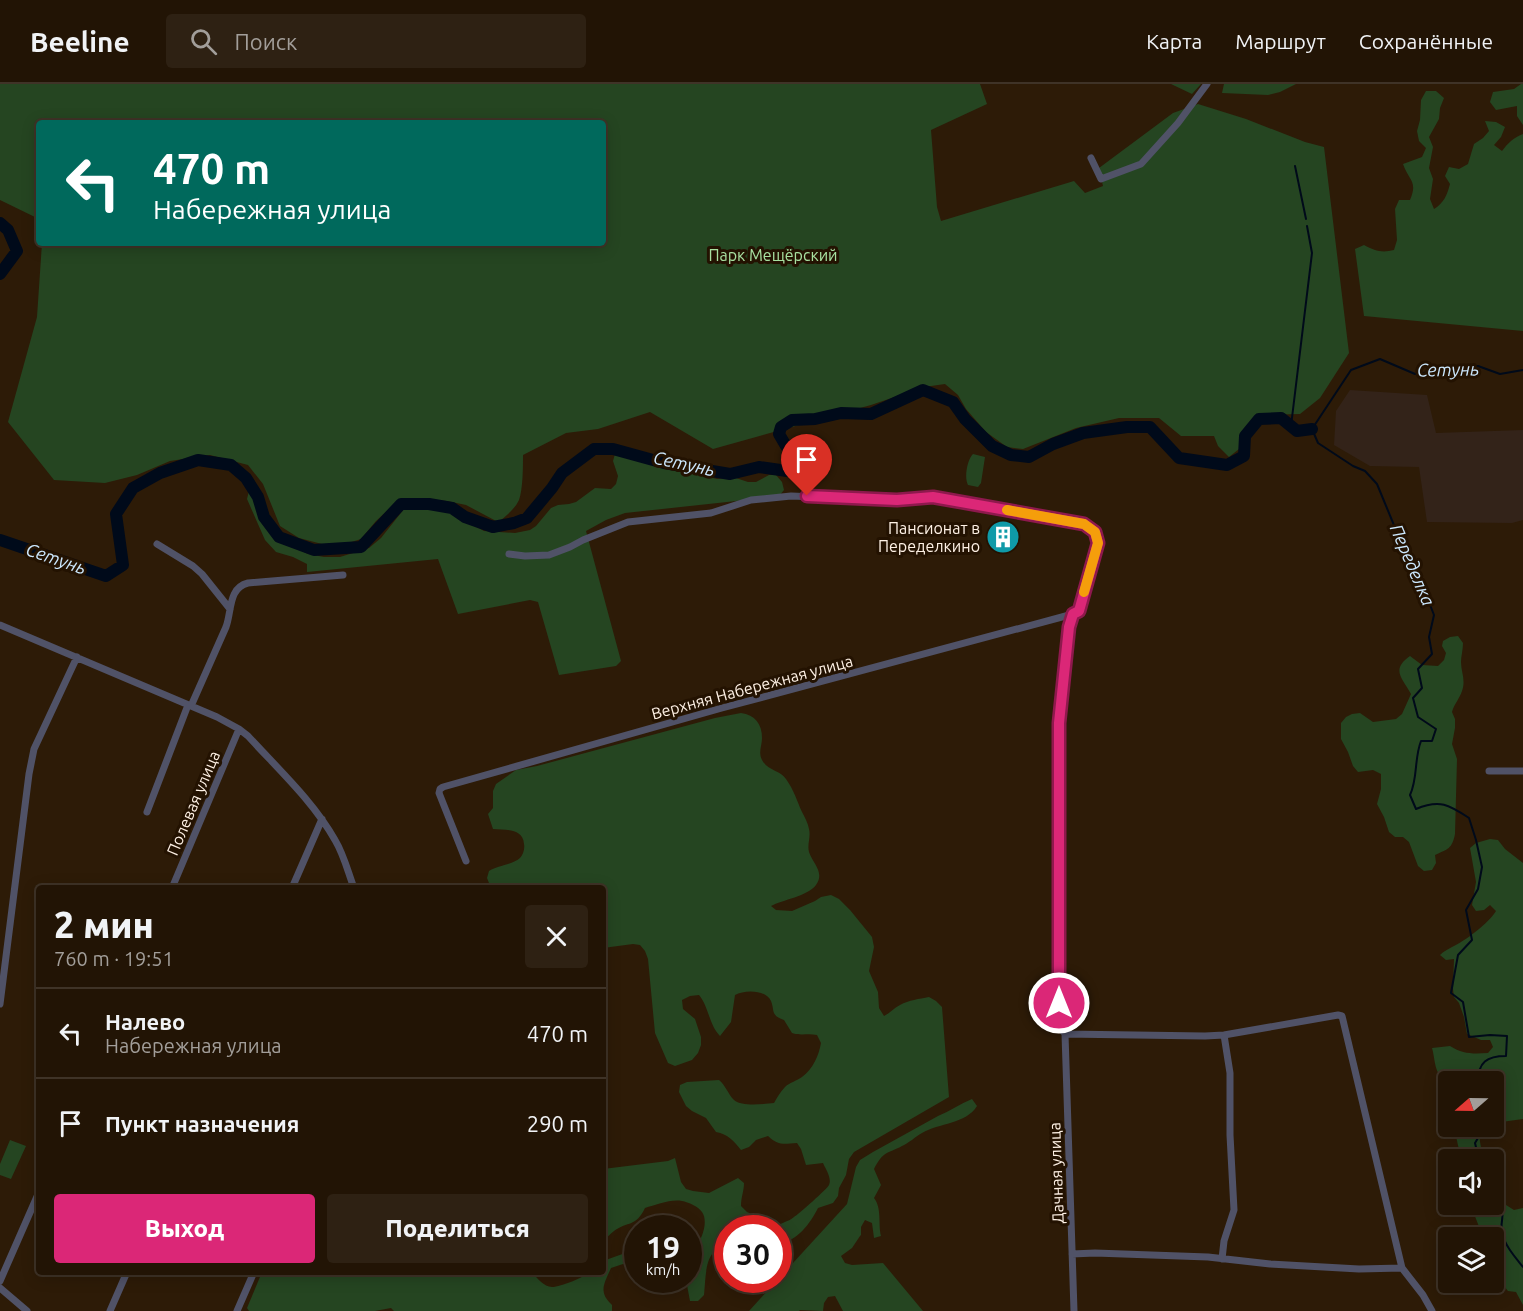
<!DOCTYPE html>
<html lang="ru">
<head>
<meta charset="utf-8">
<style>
  body { margin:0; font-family:Ubuntu,sans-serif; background:#2e2113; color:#f1f3f6; height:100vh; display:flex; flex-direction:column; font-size:22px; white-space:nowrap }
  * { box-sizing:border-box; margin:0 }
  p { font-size:20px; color:#a29e9a }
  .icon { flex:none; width:33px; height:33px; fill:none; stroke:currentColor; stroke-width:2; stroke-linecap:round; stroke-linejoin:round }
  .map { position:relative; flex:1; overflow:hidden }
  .panel { position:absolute; left:36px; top:801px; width:570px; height:390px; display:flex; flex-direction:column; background:#221405; border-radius:6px; box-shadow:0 3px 15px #0003,0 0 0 2px #3f3327 }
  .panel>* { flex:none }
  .hud { position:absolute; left:36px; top:36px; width:570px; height:126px; border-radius:6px; box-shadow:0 3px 15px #0003,0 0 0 2px #3f3327; background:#00695c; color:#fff; overflow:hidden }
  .needle { width:39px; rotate:250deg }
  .tools { position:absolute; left:1438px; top:987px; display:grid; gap:12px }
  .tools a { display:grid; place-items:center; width:66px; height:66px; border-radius:6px; background:#221405; box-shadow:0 3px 15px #0003,0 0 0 2px #3f3327; font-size:30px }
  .speed { position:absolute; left:624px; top:1131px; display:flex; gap:12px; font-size:30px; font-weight:700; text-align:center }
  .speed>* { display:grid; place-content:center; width:78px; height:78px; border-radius:50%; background:#221405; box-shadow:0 3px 15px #0003,0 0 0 2px #3f3327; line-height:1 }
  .speed small { font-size:15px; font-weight:400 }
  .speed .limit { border:9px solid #d22; background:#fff; color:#111 }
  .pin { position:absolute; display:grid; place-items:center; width:51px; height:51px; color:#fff; margin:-62px -26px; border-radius:50% 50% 50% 0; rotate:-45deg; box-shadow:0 0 6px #0007 }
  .pin .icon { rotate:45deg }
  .me { position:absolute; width:66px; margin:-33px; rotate:0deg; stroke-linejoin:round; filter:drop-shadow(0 0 4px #0008) }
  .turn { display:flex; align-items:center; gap:21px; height:126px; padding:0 18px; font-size:27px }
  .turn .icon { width:78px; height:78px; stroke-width:2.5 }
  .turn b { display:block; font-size:42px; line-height:51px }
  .round { display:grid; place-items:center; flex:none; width:63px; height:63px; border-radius:6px; background:#2e2113 }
  .headline { display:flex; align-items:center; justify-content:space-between; height:102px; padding:0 18px }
  h1 { font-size:36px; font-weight:800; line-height:45px }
  .cta { display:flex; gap:12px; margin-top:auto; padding:12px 18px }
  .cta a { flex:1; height:69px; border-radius:6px; background:#db2777; color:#fff; font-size:24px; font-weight:800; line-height:69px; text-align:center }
  .cta a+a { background:#2e2113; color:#f1f3f6 }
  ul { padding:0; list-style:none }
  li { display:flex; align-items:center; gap:18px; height:90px; padding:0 18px; border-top:2px solid #3f3327 }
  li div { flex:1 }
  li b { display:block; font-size:22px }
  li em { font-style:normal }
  header { display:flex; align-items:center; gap:36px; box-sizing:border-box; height:84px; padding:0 30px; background:#221405; border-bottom:2px solid #3f3327 }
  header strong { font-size:28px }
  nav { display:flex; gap:33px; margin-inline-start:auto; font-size:21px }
  .search { width:420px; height:54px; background:#2e2113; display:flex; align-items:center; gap:15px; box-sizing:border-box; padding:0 21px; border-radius:6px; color:#a29e9a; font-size:22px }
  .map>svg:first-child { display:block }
</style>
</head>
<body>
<header>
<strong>Beeline</strong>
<div class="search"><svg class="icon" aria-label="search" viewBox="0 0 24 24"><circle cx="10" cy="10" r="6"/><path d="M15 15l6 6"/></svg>Поиск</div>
<nav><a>Карта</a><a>Маршрут</a><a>Сохранённые</a></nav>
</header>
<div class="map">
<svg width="1523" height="1227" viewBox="0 0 1523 1227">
  <rect width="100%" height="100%" fill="#2d1b07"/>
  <path fill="#332319" d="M 1350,306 L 1427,311 L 1436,349 L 1523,346 L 1523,436 L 1512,439 L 1427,438 L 1419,383 L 1370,382 L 1334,361 L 1336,327 Z"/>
  <path fill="#254521" d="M 0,0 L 980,0 L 987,20 L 931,46 L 937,123 L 941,137 L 1074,97 L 1085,109 L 1103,102 L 1099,84 L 1173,29 L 1198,20 L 1246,35 L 1305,58 L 1324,63 L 1349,269 L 1320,314 L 1300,330 L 1262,331 L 1242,349 L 1239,365 L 1229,373 L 1218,362 L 1214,352 L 1181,352 L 1159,334 L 1119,334 L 1076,344 L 1023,365 L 1007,363 L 986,348 L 966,325 L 958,311 L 945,300 L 924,303 L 871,321 L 713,365 L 650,328 L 598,345 L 566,349 L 523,371 C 523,383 523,405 519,416 C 515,425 505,433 498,438 L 466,421 L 447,417 L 415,414 L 390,424 L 376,437 L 361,455 L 342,461 L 322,460 L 299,454 L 280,442 L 263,400 L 248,381 L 210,371 L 170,377 L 137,391 L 105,399 L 54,396 L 8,338 L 37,233 L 42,159 L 603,159 L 603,39 L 39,39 L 39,135 L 0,116 Z
    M 1171,0 L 1201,0 L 1192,10 Z
    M 1224,0 L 1296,0 L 1280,8 L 1268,11 L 1222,9 Z
    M 1521,0 L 1523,0 L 1523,41 L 1517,32 L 1517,22 L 1496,26 L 1490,18 L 1493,8 L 1514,5 Z
    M 1426,7 L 1436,7 L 1444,14 L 1440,24 L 1439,35 L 1429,53 L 1433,63 L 1429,84 L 1433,95 L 1430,115 L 1434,125 C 1444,119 1447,111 1450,100 L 1445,92 L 1449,83 L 1459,85 L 1468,80 L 1474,60 L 1483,54 L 1489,47 L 1485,37 L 1496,38 L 1505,43 L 1501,53 L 1494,61 L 1502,67 C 1508,59 1513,54 1523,50 L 1523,247 L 1364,232 L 1355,165 L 1364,161 C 1375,167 1382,169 1394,166 L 1397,156 L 1395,125 L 1399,116 L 1410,116 C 1418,97 1409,97 1403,80 L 1422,73 L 1426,64 L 1419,57 L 1417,47 L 1420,36 L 1421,16 Z
    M 623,368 L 668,383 L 717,395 L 733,393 L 748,398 L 756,398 L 769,391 L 776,391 L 782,398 L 784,406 L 779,412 L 774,413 L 625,429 L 606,436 L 586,447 L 621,577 L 616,582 L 559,591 L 538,518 L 530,516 L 458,530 L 438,475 L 307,488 L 307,480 L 293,473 L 276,468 L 265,456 L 247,415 L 249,407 L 255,415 L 268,443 L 276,454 L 308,470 L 324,473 L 340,473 L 369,464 L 381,454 L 404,425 L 411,422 L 419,422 L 442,424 L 484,447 L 515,449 L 530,446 L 536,442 L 551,424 L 558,421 L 569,420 L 576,418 L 595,404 L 611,405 L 616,400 L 618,392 L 613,377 L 615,370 Z
    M 973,370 L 985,373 L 981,399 L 978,403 L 968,401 C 964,394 967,376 973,370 Z
    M 1458,552 L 1463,559 C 1463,566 1461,572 1461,578 C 1461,588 1466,596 1462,607 C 1460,614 1454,620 1452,628 L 1455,635 L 1455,644 L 1452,660 L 1457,675 L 1455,750 C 1452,765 1448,765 1435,771 L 1436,779 L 1432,786 L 1424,787 L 1418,782 L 1409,758 L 1403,753 L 1395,753 L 1389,748 L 1384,733 L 1377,720 L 1381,705 L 1381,690 L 1373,686 L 1358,688 L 1353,682 L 1348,668 L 1341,655 L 1341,639 L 1346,633 L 1352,630 L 1360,629 L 1373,638 L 1396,635 L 1402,630 L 1411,610 C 1403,595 1390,586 1410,572 L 1422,581 L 1438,582 L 1444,576 L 1446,569 L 1442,562 L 1443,557 L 1450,553 Z
    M 741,629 C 755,631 762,640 762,654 C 762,662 758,668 762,676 C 768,687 780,686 786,695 C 794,706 797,717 802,728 C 805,734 808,739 809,745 C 811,753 807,760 809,768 C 813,780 825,788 816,801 C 808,812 782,816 771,822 L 776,826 L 792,827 L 815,817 L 821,813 L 831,811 L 839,815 L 850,826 L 872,853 L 874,863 L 869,887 L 878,908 L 879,924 L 884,932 C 890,929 894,924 900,921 C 909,916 919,915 929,913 L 936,917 L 942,923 L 949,1013 L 854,1068 L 849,1075 L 846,1091 L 839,1104 L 838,1112 L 833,1119 L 818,1124 C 810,1140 797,1157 779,1160 L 778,1144 L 773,1144 C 780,1139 788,1138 794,1133 C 798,1131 828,1104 829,1101 C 832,1094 826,1086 823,1079 L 806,1081 L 801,1065 L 797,1059 C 783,1060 779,1062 768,1052 L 756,1056 L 749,1063 L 741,1066 C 734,1057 728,1050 716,1048 L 706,1034 L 692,1027 L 686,1022 L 679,1008 L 680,1001 L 687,998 L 719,996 C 726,1002 728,1010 734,1016 C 742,1023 764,1020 774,1019 C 777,1014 780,1008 785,1003 C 790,998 797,997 802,993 C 813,985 819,971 821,959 L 817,951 C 808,949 801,952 792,949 L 784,936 C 770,931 775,927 771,917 C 765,905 744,906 735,911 L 731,938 L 720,952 C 709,941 709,923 699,911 L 690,912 L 682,916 L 683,925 L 695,935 L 701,953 L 701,961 L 698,969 L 692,976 L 675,982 L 668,979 L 655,949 L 648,875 L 645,867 L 640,861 L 633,860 L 603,864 L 603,804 L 491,804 L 487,794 L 489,787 C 497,782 514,780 520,774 C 523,771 525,765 524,760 C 523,744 506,746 493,745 L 488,730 L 493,724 L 493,707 L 496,700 L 516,686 L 537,682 L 715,634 Z
    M 1490,755 L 1498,756 L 1505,765 L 1523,779 L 1523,1035 L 1494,1039 L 1494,998 L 1469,997 L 1465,993 L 1441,993 C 1434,985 1435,974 1432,964 L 1450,962 C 1463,970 1472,970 1488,969 L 1493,963 L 1490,956 L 1481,956 L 1467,950 L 1464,933 L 1459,919 L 1454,913 L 1453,905 L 1454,875 L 1446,876 L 1440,871 C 1444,867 1447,866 1452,863 C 1465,857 1489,839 1496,827 L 1490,821 L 1484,826 L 1476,827 L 1472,821 L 1476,798 L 1470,764 L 1476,759 Z
    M 972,1015 L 977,1022 C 966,1040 939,1039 922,1049 C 915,1053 909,1059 902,1062 C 887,1070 883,1067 874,1085 L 881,1101 L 874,1114 C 882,1124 878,1140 881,1152 L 874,1154 L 872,1139 L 865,1136 L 861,1143 L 861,1151 L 860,1152 L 852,1164 L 841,1172 L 845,1179 L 852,1181 L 883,1179 L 923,1227 L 843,1227 L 835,1212 L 828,1213 L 824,1219 L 823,1227 L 800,1226 L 799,1227 L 749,1227 L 847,1120 L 856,1083 L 860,1076 L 873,1068 L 938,1032 C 950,1027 960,1020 972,1015 Z
    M 1454,1043 L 1481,1043 C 1477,1053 1482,1064 1483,1075 L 1461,1075 Z
    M 10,1056 L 26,1062 L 11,1095 L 0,1091 L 0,1080 Z
    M 675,1074 L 681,1098 L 686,1105 L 693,1107 L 709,1109 L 738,1094 L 744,1099 C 744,1107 741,1113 741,1122 L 747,1128 L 754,1131 L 748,1144 L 728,1144 L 727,1164 C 704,1161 706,1195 704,1211 L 698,1217 L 690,1217 L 686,1196 L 688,1196 L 689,1169 C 699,1164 710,1139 702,1128 C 699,1123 688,1118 682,1117 C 670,1115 656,1121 645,1124 C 636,1143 628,1137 614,1147 C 610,1150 606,1154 603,1158 L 603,1085 L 668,1077 Z
    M 1494,1101 L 1506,1121 L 1514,1126 L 1523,1124 L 1523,1221 L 1516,1208 L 1508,1207 C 1493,1188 1494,1176 1494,1154 L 1483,1153 L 1471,1122 L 1470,1121 L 1494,1120 Z
    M 628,1168 L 633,1174 L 626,1179 L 611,1184 C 604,1200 598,1208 612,1221 L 612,1227 L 394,1227 L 391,1224 L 375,1227 L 249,1227 L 247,1224 L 262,1188 L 532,1188 C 537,1194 544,1203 552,1203 C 561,1203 584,1193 590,1188 L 603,1188 L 603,1177 Z"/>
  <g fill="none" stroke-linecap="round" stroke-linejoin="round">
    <path stroke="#000a1a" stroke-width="2" d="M 1295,82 L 1306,135
      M 1291,342 L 1312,169 L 1307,142
      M 1478,998 C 1478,978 1487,972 1506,972 L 1507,952 L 1490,951 L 1469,953 L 1463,918 L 1451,909 L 1458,871 L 1472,856 L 1466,826 L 1478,805 L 1482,783 L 1476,756 L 1469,734 C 1449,721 1440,715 1416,725 L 1410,711 C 1418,694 1414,675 1421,657 L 1432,657 L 1436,645 L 1418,633 L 1413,614 L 1422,604 L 1418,585 L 1432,570 L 1429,553 L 1434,531 L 1425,508 L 1410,480 L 1377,400 L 1365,387 L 1353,382 L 1318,359 L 1312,345 L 1351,286 L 1380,275 L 1415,290 L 1478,282 L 1500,290 L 1523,286
      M 1478,1042 L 1478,1054 L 1475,1059 L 1479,1076
      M 1494,1117 C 1509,1128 1499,1135 1502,1149 C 1505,1162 1515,1173 1523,1183"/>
    <path stroke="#000a1a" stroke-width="12" d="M 0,139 L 8,146 L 17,167 L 0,190
      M 0,456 L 106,492 L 123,481 L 116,430 L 133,404 L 160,389 L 198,376 L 231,381 L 246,394 L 258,413 L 264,433 L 279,453 L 314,466 L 361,463 L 401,420 L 429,420 L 452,424 L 465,433 L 493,443 L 514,439 L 527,434 L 552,404 L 562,389 L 594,365 L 613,365 L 664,379 L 730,390 L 759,383 L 794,388 L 806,384 L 809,379 L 807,372 L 786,362 L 779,350 L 781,343 L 792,336 L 815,335 L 841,329 L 871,330 L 923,306 L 953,318 L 965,335 L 992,362 L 1011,371 L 1029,373 L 1053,360 L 1083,349 L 1127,343 L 1150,343 L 1179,374 L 1227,381 L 1244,372 L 1245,352 L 1259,335 L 1281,334 L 1297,347 L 1312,345"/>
    <path stroke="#505267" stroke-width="7" d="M 1091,74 L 1101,95 L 1141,80 L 1178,39 L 1207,0
      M 157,460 L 193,482 L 202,490 L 230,525
      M 509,470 L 525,472 L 549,471 L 570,463 L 583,456 L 628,438 L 711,429 L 751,416 L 791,412 L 897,416 L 933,413 L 1084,440 L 1095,448 L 1098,459 L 1079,527 L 1073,530 L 1069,542 L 1059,639 L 1059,942 L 1065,950
      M 0,541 L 217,633 L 239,645 L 248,652 C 278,685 313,717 335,756 C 344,771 348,788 354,804
      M 191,622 L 226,543 C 232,527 228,504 248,499 L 343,491
      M 1489,687 L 1523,687
      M 147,728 L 188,621
      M 466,777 L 439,709 L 440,705 L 443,703 L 722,624 L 1073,530
      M 172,804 L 239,645
      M 292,804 L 322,735
      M 0,920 L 29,690 L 34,665 L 77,573
      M 1065,950 L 1205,952 L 1224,951 L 1338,931 L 1342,932 L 1402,1184 L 1423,1211 L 1432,1227
      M 1065,950 L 1074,1227
      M 1072,1170 L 1095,1169 L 1208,1173 L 1270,1180 L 1359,1185 L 1402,1184
      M 1222,1175 L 1224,1157 L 1234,1126 L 1230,1051 L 1230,989 L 1224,951
      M 0,1197 L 39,1108
      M 0,1204 L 27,1227
      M 110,1227 L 127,1188
      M 237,1227 L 254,1188"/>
  </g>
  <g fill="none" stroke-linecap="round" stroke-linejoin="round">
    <defs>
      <path id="route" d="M 807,412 L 897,416 L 933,413 L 1084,440 L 1095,448 L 1098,459 L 1079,527 L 1073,530 L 1069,543 L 1059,639 L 1059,919"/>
    </defs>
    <use href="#route" stroke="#8e194d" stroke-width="15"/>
    <use href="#route" stroke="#db2777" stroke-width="10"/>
    <path stroke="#f59e0b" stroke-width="10" d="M 1007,426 L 1084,440 L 1095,448 L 1098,459 L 1084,508"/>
  </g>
  <defs>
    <symbol id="building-disc" viewBox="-11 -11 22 22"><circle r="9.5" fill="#0f9aa8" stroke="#231201"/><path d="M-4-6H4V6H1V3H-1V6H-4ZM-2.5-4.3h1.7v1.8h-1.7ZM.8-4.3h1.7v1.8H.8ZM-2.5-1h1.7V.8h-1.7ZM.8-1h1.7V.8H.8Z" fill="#fff"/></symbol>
  </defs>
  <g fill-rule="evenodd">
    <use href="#building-disc" x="984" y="434" width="38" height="38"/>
  </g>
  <g text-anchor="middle" stroke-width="6" stroke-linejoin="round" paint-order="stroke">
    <g font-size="16" fill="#a8e1a1" stroke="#231201">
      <text x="773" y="177">Парк Мещёрский</text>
    </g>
    <g font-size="16" fill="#fef1e5" stroke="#231201" text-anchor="end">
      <text x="980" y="450">Пансионат в<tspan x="980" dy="18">Переделкино</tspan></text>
    </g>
    <g font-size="16" fill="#fef1e5" stroke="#231201">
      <text transform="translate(752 603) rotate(-15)" y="6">Верхняя Набережная улица</text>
      <text transform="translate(193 719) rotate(-67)" y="6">Полевая улица</text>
      <text transform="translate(1056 1089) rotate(-92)" y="6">Дачная улица</text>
    </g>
    <g font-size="18" font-style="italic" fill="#cce8fe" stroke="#231201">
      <text transform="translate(1448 286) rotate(-1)" y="6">Сетунь</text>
      <text transform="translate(684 380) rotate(12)" y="6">Сетунь</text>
      <text transform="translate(56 475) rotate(19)" y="6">Сетунь</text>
      <text transform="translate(1412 481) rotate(67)" y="6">Переделка</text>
    </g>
  </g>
</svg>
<div class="tools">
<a><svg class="needle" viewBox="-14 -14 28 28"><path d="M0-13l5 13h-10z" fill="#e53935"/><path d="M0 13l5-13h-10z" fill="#a29e9a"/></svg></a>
<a><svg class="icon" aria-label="sound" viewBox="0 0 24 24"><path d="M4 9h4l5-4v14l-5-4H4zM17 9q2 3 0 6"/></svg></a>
<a><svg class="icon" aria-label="layers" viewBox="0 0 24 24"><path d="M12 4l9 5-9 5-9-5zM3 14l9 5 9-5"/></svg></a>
</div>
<div class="speed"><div>19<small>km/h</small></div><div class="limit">30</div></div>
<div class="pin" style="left:807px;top:412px;background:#d93025"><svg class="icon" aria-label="arrive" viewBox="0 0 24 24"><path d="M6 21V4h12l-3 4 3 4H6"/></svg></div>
<svg class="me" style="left:1059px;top:919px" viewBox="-20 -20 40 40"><circle r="17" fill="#db2777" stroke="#fff" stroke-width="3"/><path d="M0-11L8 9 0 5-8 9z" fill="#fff"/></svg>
<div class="hud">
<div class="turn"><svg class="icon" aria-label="left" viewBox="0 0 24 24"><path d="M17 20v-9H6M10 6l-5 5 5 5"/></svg><div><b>470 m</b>Набережная улица</div></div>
</div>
<section class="panel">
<div class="headline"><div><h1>2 мин</h1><p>760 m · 19:51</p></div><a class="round"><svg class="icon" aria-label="close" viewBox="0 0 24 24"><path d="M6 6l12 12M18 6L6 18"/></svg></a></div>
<ul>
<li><svg class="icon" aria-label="left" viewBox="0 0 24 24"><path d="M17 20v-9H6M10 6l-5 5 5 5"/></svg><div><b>Налево</b><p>Набережная улица</p></div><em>470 m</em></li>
<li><svg class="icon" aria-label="arrive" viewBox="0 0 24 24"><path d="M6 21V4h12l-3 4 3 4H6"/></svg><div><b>Пункт назначения</b></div><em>290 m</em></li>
</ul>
<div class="cta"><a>Выход</a><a>Поделиться</a></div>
</section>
</div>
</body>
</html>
